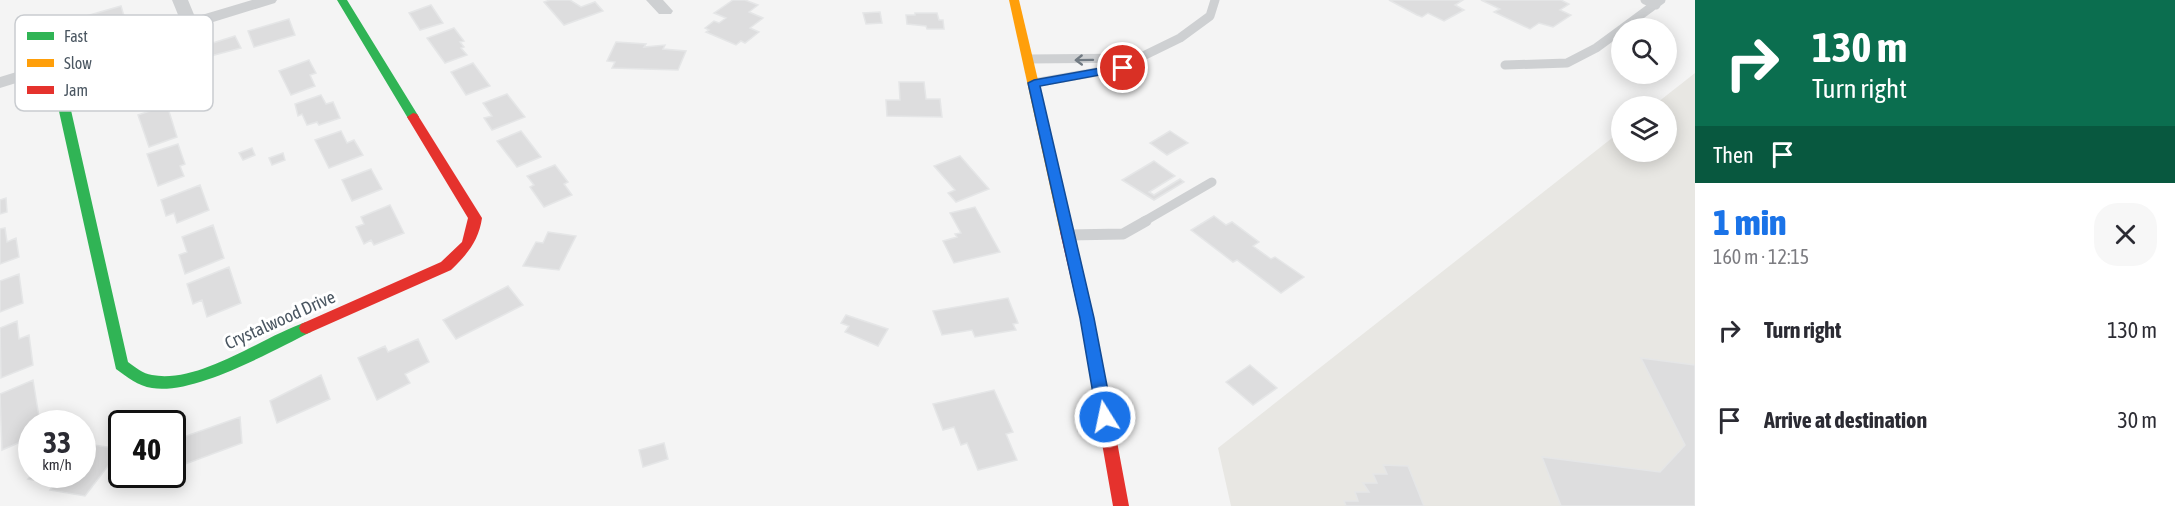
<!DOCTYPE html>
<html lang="en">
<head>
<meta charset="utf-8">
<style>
  body { margin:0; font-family:"Asap Condensed",sans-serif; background:#f7f7f7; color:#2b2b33; height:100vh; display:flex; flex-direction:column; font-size:22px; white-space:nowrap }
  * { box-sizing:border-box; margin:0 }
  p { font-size:20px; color:#7c7c81 }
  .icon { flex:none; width:33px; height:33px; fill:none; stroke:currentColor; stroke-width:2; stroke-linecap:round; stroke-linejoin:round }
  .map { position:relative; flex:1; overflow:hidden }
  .details { display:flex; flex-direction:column; background:#fff; width:480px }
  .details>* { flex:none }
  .banner { background:#0b6e4f; color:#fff; overflow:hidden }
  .fabs { position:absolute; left:1611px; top:18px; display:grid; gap:12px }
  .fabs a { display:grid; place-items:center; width:66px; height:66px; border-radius:50%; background:#fff; box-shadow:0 3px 15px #0003; font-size:30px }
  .speed { position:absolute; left:18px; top:410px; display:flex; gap:12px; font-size:30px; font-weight:700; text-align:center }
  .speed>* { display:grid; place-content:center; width:78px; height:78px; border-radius:50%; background:#fff; box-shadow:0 3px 15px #0003; line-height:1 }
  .speed small { font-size:15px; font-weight:400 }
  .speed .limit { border:3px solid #111; border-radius:9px; background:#fff; color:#111 }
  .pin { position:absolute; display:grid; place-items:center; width:51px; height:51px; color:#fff; margin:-26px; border:3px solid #fff; border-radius:50%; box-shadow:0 2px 6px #0007 }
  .me { position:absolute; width:66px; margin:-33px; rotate:350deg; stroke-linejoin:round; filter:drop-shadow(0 0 4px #0008) }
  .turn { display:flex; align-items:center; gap:21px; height:126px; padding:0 18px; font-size:27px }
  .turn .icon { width:78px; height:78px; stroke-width:2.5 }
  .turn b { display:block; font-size:42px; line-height:51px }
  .then { display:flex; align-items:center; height:57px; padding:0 18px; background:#0003; gap:12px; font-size:22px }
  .round { display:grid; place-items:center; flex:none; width:63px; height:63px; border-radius:24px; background:#f7f7f7 }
  .head { display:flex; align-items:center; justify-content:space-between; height:102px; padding:0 18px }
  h1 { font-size:36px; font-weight:800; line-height:45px; color:#1a73e8 }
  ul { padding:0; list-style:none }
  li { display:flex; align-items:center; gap:18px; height:90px; padding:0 18px }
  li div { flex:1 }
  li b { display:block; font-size:22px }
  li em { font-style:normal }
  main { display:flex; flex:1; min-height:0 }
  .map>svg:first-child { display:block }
</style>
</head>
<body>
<main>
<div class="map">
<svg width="1695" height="506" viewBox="0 0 1695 506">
  <rect width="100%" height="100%" fill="#f4f4f4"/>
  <path fill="#e8e7e3" d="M 1695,73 L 1695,506 L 1231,506 L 1218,448 L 1621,131 L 1622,152 L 1666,152 L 1666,106 L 1653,106 Z"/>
  <path fill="#ddddde" stroke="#e5e6e7" stroke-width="1.5" d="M 550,0 L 570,0 L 581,7 L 595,2 L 603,11 L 564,25 L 544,2 Z
    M 733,0 L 745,0 L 758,5 L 749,12 L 763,18 L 750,28 L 759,32 L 745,43 L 741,41 L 736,45 L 706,32 L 709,30 L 705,28 L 714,21 L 719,23 L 726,18 L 714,13 Z
    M 1389,0 L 1463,0 L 1455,5 L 1464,10 L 1444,21 L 1428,13 L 1422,17 L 1417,15 Z
    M 1481,0 L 1561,0 L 1569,4 L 1560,10 L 1571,15 L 1553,27 L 1539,23 L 1530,29 L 1494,12 L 1500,9 Z
    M 431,5 L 443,23 L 420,30 L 409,13 Z
    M 121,6 L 124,16 L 81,28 L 79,18 Z
    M 880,12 L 882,23 L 866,24 L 863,13 Z
    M 915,13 L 937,13 L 939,20 L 943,20 L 944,29 L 927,29 L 926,26 L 907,24 L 906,15 L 915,15 Z
    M 289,19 L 295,35 L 254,47 L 248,31 Z
    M 454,28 L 464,41 L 460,42 L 464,47 L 461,48 L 467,55 L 445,63 L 427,38 Z
    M 235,36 L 241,48 L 184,63 L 181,53 Z
    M 616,42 L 646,44 L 644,47 L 665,45 L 663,49 L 686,51 L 678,70 L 612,68 L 615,62 L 607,61 Z
    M 309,60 L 316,73 L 310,75 L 315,86 L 291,95 L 279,71 Z
    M 473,63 L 490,86 L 466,95 L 451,72 Z
    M 899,82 L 924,82 L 926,99 L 940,99 L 942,117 L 887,116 L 886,100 L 900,100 Z
    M 507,94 L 525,117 L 492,130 L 484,118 L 492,116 L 483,103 Z
    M 321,95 L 326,104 L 333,102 L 340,118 L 319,125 L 317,122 L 307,125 L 302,114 L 298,116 L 295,104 Z
    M 167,105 L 177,137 L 149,147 L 138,115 Z
    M 341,131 L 347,143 L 354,140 L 363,155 L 329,168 L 315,140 Z
    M 521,131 L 541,157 L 517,167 L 497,141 Z
    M 1170,131 L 1188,143 L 1167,155 L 1150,143 Z
    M 178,144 L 185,164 L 180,166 L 184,176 L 158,186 L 147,154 Z
    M 252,148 L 255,155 L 243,160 L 239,153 Z
    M 283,153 L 285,160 L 272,165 L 269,158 Z
    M 960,156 L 989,189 L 956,202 L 948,193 L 955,190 L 934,166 Z
    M 1154,161 L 1175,176 L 1149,192 L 1154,195 L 1180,179 L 1184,182 L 1154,200 L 1122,180 Z
    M 555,165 L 568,182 L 564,184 L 572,195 L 544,207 L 530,187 L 534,185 L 527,176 Z
    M 371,169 L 382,189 L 352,201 L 342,180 Z
    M 200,185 L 209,210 L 177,223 L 174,213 L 166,216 L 161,200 Z
    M 6,198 L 7,212 L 0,214 L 0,200 Z
    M 390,205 L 404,233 L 374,245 L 371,240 L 364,244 L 356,227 L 364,224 L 361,217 Z
    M 975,207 L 1000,252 L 954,263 L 943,241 L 957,237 L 955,234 L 961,233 L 950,213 Z
    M 1214,216 L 1226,225 L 1232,222 L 1259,242 L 1253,246 L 1271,259 L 1275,257 L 1304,277 L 1281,293 L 1237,260 L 1233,262 L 1191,230 Z
    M 213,225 L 224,258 L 185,274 L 179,255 L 187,252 L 182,237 Z
    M 5,228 L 7,242 L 16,238 L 19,257 L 0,264 L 0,229 Z
    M 548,232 L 576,236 L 559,270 L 523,266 L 536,242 L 543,243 Z
    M 229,267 L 241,303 L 207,317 L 202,300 L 193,304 L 187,284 Z
    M 19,274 L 23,303 L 0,312 L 0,281 Z
    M 508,286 L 523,305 L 456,339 L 443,320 Z
    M 1008,298 L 1018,323 L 1013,324 L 1016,330 L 975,337 L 972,330 L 942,335 L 933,311 Z
    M 846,315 L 888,329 L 878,346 L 845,332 L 849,326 L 841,323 Z
    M 17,321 L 19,339 L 29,335 L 33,365 L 1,378 L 0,328 Z
    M 418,339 L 429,362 L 405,374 L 410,383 L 377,400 L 358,358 L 385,346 L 388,352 Z
    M 1641,358 L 1695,365 L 1695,506 L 1561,506 L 1542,457 L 1660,472 L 1685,445 Z
    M 1250,365 L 1277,388 L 1253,405 L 1226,382 Z
    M 321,375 L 330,399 L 277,423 L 270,401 Z
    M 33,380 L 40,423 L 32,423 L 32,437 L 2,450 L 0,394 Z
    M 994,390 L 1013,432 L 1006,434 L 1017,460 L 978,470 L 967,443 L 961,445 L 954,427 L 943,430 L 933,404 Z
    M 240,417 L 242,443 L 172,469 L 172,441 Z
    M 664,443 L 668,459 L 643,467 L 639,450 Z
    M 87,444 L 121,449 L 85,496 L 50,490 L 55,484 L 28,479 L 33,474 L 82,474 L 82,451 Z
    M 1383,465 L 1408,466 L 1424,506 L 1346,506 L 1344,501 L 1358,501 L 1355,492 L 1369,492 L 1363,483 L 1377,483 L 1373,474 L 1387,474 Z"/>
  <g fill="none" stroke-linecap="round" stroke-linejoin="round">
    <path stroke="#ced0d2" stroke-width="9" d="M 1645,0 L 1656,5
      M 1623,28 L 1661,0
      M 1028,59 L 1139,58
      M 1505,65 L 1567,63 L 1596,48 L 1622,29
      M 1034,83 L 1137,65 L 1139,58 L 1180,38 L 1210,16 L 1215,0
      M 1143,222 L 1212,182"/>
    <path stroke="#ced0d2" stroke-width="11" d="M 1068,235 L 1123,234 L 1146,221"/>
    <path fill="#ced0d2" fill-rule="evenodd" d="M 172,0 L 188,0 L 195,17 L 252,0 L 277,0 L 275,3 L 0,88 L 0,77 L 181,22 Z
      M 646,0 L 663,0 L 673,11 L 671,14 L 659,14 Z"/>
    <path fill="#30b455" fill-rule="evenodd" d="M 337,0 L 347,0 L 419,117 L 417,120 L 409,120 Z
      M 55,63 L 61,66 L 128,362 C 135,367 143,374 152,375 C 199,384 262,337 306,322 L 311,324 L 313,328 L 311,332 C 272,351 195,395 152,388 C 138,386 127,377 116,369 L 49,66 Z"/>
    <path fill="#ff9f0a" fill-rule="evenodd" d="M 1009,0 L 1019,0 L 1074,232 L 1067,237 L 1060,232 Z"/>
    <path fill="#e5322d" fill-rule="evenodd" d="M 413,113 L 417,114 L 482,218 C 479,240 467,255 451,270 L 311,332 L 306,334 L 301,332 L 299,328 L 301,324 L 441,262 L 462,242 L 468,218 L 407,117 Z
      M 1067,227 L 1074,232 L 1094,318 L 1129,506 L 1113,506 L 1080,318 L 1060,232 Z"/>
  </g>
  <defs><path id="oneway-shaft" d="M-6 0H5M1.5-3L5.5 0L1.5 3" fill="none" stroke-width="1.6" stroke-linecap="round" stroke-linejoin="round" transform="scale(1.5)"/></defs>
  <use stroke="#727b83" href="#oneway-shaft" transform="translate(1084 60) rotate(179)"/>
  <path fill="#1a73e8" stroke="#114b97" stroke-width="1.5" d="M 1123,64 L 1127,65 L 1127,70 L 1040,86 L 1094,318 L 1113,417 L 1111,422 L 1105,424 L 1099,422 L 1097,417 L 1080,318 L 1028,83 L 1034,80 Z"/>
  <g text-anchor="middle" stroke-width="6" stroke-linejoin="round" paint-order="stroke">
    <g font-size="18" fill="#4a5661" stroke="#fff">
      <text transform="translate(280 320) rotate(-24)" y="6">Crystalwood Drive</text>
    </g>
  </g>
  <rect x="15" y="15" width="198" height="96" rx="9" fill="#fff" stroke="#c9ccd0" stroke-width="1.5"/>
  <rect x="27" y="32" width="27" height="8" fill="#30b455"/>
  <rect x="27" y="59" width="27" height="8" fill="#ff9f0a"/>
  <rect x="27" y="86" width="27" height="8" fill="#e5322d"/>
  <g font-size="16" fill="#4a5661">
    <text x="64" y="42">Fast</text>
    <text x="64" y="69">Slow</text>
    <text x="64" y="96">Jam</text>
  </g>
</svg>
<div class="fabs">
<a><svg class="icon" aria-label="search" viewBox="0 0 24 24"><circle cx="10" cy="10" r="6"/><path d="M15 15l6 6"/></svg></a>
<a><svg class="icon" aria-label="layers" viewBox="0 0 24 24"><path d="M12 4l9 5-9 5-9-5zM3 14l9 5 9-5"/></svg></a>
</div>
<div class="speed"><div>33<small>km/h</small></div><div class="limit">40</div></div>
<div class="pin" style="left:1123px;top:68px;background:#d93025"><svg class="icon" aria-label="arrive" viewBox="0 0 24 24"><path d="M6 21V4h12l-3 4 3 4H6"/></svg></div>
<svg class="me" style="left:1105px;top:417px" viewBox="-20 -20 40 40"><circle r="17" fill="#1a73e8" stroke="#fff" stroke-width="3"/><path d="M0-11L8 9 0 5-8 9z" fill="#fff"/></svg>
</div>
<section class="details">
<div class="banner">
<div class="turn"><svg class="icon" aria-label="right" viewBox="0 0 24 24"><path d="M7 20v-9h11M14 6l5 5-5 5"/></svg><div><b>130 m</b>Turn right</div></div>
<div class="then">Then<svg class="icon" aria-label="arrive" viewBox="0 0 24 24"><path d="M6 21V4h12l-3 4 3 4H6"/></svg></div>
</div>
<div class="head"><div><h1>1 min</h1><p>160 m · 12:15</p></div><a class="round"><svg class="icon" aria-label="close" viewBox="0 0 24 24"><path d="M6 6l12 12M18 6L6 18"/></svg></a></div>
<ul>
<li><svg class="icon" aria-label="right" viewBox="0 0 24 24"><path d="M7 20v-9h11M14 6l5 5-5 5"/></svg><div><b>Turn right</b></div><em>130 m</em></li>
<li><svg class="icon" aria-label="arrive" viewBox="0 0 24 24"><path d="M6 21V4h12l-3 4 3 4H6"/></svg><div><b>Arrive at destination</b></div><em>30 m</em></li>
</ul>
</section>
</main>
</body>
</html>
